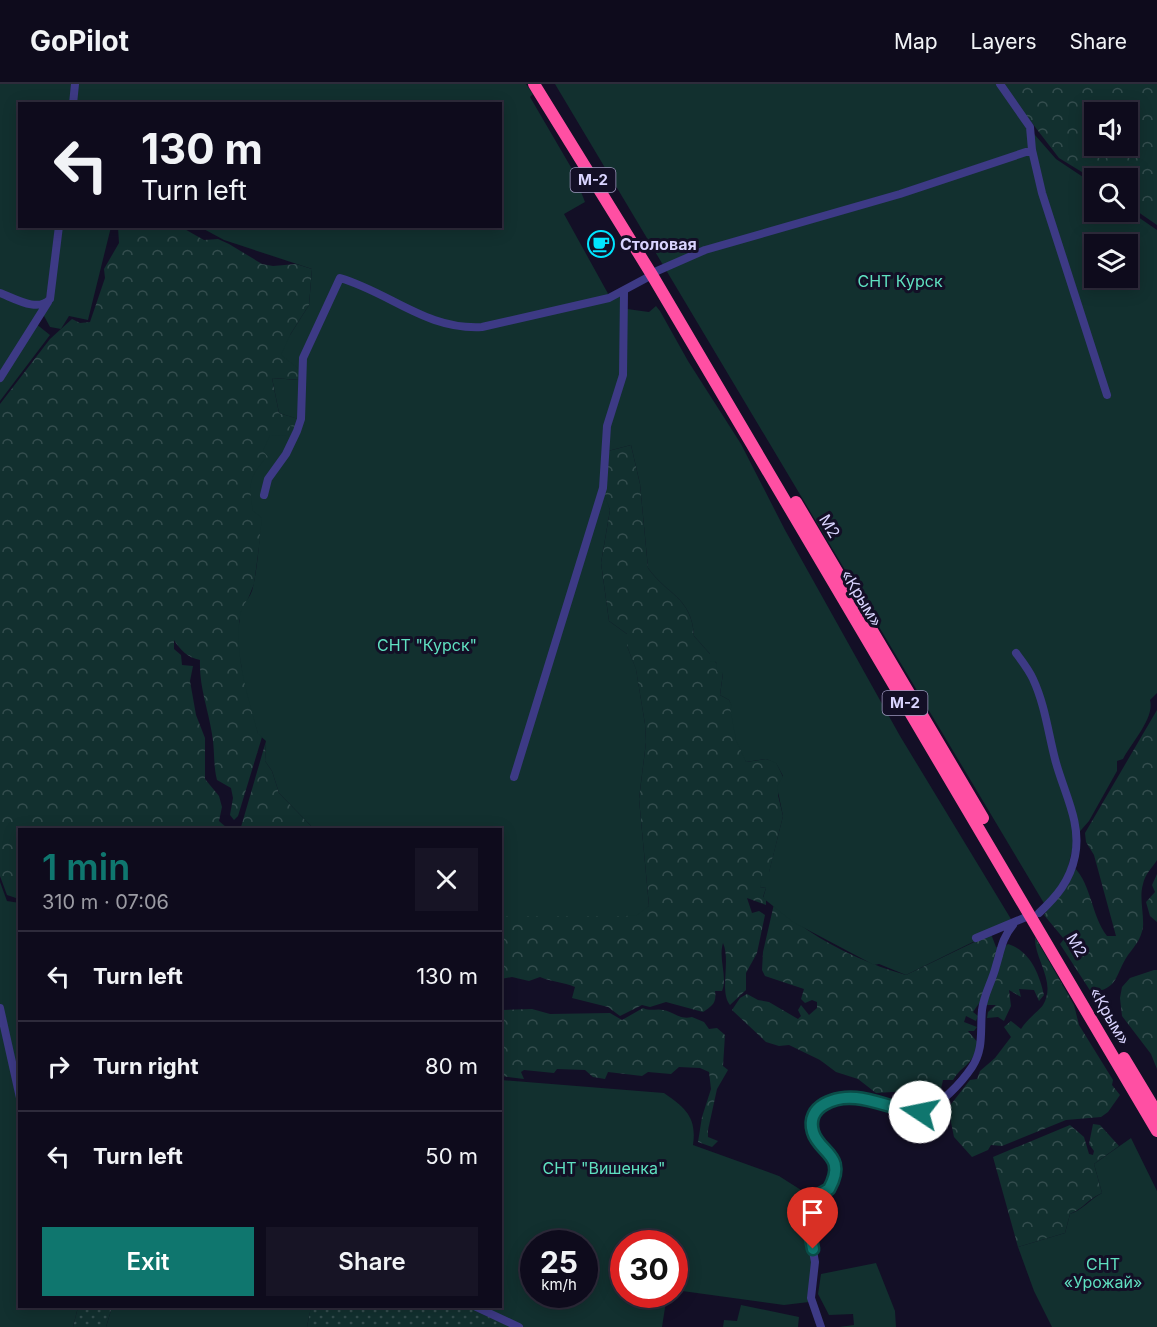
<!DOCTYPE html>
<html lang="en">
<head>
<meta charset="utf-8">
<style>
  body { margin:0; font-family:Inter,sans-serif; background:#171425; color:#f1f3f6; height:100vh; display:flex; flex-direction:column; font-size:22px; white-space:nowrap }
  * { box-sizing:border-box; margin:0 }
  p { font-size:20px; color:#9b9ba3 }
  .icon { flex:none; width:33px; height:33px; fill:none; stroke:currentColor; stroke-width:2; stroke-linecap:round; stroke-linejoin:round }
  .map { position:relative; flex:1; overflow:hidden }
  .panel { position:absolute; left:18px; top:744px; width:484px; height:480px; display:flex; flex-direction:column; background:#0e0b1c; border-radius:0px; box-shadow:0 3px 15px #0003,0 0 0 2px #2e2b3b }
  .panel>* { flex:none }
  .top-card { position:absolute; left:18px; top:18px; width:484px; height:126px; border-radius:0px; box-shadow:0 3px 15px #0003,0 0 0 2px #2e2b3b; background:#0e0b1c; color:#f1f3f6; overflow:hidden }
  .fabs { position:absolute; left:1084px; top:18px; display:grid; gap:12px }
  .fabs a { display:grid; place-items:center; width:54px; height:54px; border-radius:0px; background:#0e0b1c; box-shadow:0 3px 15px #0003,0 0 0 2px #2e2b3b; font-size:30px }
  .speed { position:absolute; left:520px; top:1146px; display:flex; gap:12px; font-size:30px; font-weight:700; text-align:center }
  .speed>* { display:grid; place-content:center; width:78px; height:78px; border-radius:50%; background:#0e0b1c; box-shadow:0 3px 15px #0003,0 0 0 2px #2e2b3b; line-height:1 }
  .speed small { font-size:15px; font-weight:400 }
  .speed .limit { border:9px solid #d22; background:#fff; color:#111 }
  .pin { position:absolute; display:grid; place-items:center; width:51px; height:51px; color:#fff; margin:-62px -26px; border-radius:50% 50% 50% 0; rotate:-45deg; box-shadow:0 0 6px #0007 }
  .pin .icon { rotate:45deg }
  .me { position:absolute; width:66px; margin:-33px; rotate:281deg; stroke-linejoin:round; filter:drop-shadow(0 0 4px #0008) }
  .turn { display:flex; align-items:center; gap:21px; height:126px; padding:0 24px; font-size:27px }
  .turn .icon { width:78px; height:78px; stroke-width:2.5 }
  .turn b { display:block; font-size:42px; line-height:51px }
  .round { display:grid; place-items:center; flex:none; width:63px; height:63px; border-radius:0px; background:#171425 }
  .head { display:flex; align-items:center; justify-content:space-between; height:102px; padding:0 24px }
  h1 { font-size:36px; font-weight:600; line-height:45px; color:#0f766e }
  .primary-button { display:flex; gap:12px; margin-top:auto; padding:12px 24px }
  .primary-button a { flex:1; height:69px; border-radius:0px; background:#0f766e; color:#fff; font-size:24px; font-weight:600; line-height:69px; text-align:center }
  .primary-button a+a { background:#171425; color:#f1f3f6 }
  ul { padding:0; list-style:none }
  li { display:flex; align-items:center; gap:18px; height:90px; padding:0 24px; border-top:2px solid #2e2b3b }
  li div { flex:1 }
  li b { display:block; font-size:22px }
  li em { font-style:normal }
  header { display:flex; align-items:center; gap:36px; box-sizing:border-box; height:84px; padding:0 30px; background:#0e0b1c; border-bottom:2px solid #2e2b3b }
  header strong { font-size:28px }
  nav { display:flex; gap:33px; margin-inline-start:auto; font-size:21px }
  .map>svg:first-child { display:block }
</style>
</head>
<body>
<header>
<strong>GoPilot</strong>
<nav><a>Map</a><a>Layers</a><a>Share</a></nav>
</header>
<div class="map">
<svg width="1157" height="1243" viewBox="0 0 1157 1243">
  <defs>
    <pattern id="grass-dots" width="8" height="8" patternUnits="userSpaceOnUse" patternTransform="scale(1.5)"><rect width="8" height="8" fill="#12302f"/><path d="M2 2h.1M6 6h.1" fill="none" stroke="#344d4e" stroke-width="1.8" stroke-linecap="round"/></pattern>
    <pattern id="forest-crowns" width="20" height="18" patternUnits="userSpaceOnUse" patternTransform="scale(1.5)"><rect width="20" height="18" fill="#12302f"/><path d="M2 6a3 3 0 1 1 6 0M12 15a3 3 0 1 1 6 0" fill="none" stroke="#344d4e"/></pattern>
  </defs>
  <rect width="100%" height="100%" fill="#130f26"/>
  <path fill="url(#grass-dots)" d="M 311,1222 L 467,1223 L 511,1243 L 307,1243 Z
    M 78,1223 L 112,1223 L 106,1243 L 73,1243 Z"/>
  <path fill="url(#forest-crowns)" fill-rule="evenodd" d="M 1002,0 L 1157,0 L 1157,141 L 1128,121 L 1128,94 L 1095,96 L 1059,74 ZM 1095,28 L 1128,28 L 1128,62 L 1095,62 Z
    M 118,143 L 181,143 L 204,156 L 218,155 L 229,160 L 262,180 L 273,182 L 296,180 L 312,185 L 309,221 L 290,251 L 300,285 L 300,296 L 272,294 L 279,329 L 299,335 L 296,343 L 271,375 L 254,500 L 239,537 L 241,580 L 258,649 L 262,653 L 238,732 L 234,736 L 230,731 L 233,714 L 231,704 L 217,696 C 213,681 215,665 212,650 C 208,624 199,603 200,576 C 187,573 181,567 174,556 L 174,565 L 181,571 L 182,581 L 193,582 L 190,597 L 196,631 L 205,654 L 205,695 L 219,712 L 222,723 L 219,737 L 228,745 L 20,746 L 19,815 L 7,811 L 0,792 L 0,320 L 50,255 L 72,235 L 80,239 L 90,238 L 105,194 L 104,185 L 119,159 Z
    M 631,361 L 640,400 L 648,484 C 667,511 692,513 694,552 L 710,570 L 723,589 L 720,611 L 729,616 L 733,623 L 746,678 L 766,675 L 776,678 L 783,693 L 778,711 L 783,732 L 769,789 L 760,803 L 766,804 L 763,813 L 766,816 L 766,821 L 747,814 L 752,829 L 759,827 L 765,831 L 757,869 L 746,889 L 746,906 L 730,921 C 719,908 731,877 723,859 C 718,875 728,893 722,907 L 715,907 C 717,919 712,922 703,928 L 666,918 L 650,923 L 642,921 L 620,932 L 608,923 L 572,914 L 575,903 C 563,898 552,898 540,893 L 529,897 L 512,893 L 501,895 L 501,832 L 625,832 L 649,822 L 639,715 L 646,658 L 645,640 L 636,586 L 627,562 L 627,550 L 609,537 L 601,479 L 610,426 L 604,412 L 608,367 Z
    M 1157,626 L 1157,776 C 1152,784 1145,790 1143,800 C 1139,813 1144,829 1143,843 C 1141,855 1135,862 1128,871 C 1115,890 1119,906 1091,908 L 1060,860 L 1064,855 L 1044,831 L 1074,783 C 1092,802 1091,831 1107,852 L 1116,852 L 1094,771 L 1086,758 L 1085,749 Z
    M 266,657 L 265,677 L 272,687 L 279,709 L 314,745 L 245,746 L 241,743 Z
    M 1157,790 L 1157,838 L 1150,832 L 1146,818 L 1155,808 L 1152,801 Z
    M 774,820 C 802,845 835,865 871,879 C 882,884 894,887 906,891 L 991,850 L 996,863 L 1002,865 L 1008,860 C 1030,867 1039,889 1044,911 L 1039,917 L 1034,906 L 1019,905 L 1021,913 L 1009,906 L 1011,922 L 1004,937 L 998,933 L 987,934 L 988,928 L 996,921 L 987,921 L 982,915 L 973,928 L 978,932 L 976,937 L 966,932 L 964,938 L 977,943 L 974,947 L 968,947 L 979,960 C 971,983 963,980 953,996 L 943,996 L 941,1005 L 876,1009 L 858,995 L 836,988 L 820,976 L 789,961 L 779,962 L 766,958 L 732,926 L 740,914 L 747,910 L 758,916 L 769,918 L 798,935 L 801,932 L 798,926 L 801,921 L 809,931 L 817,924 L 817,918 L 812,916 L 805,919 L 801,915 L 804,905 L 765,892 L 762,886 L 763,868 Z
    M 1035,853 L 1074,921 L 1079,941 L 1113,996 L 1112,1001 L 1120,1011 L 1108,1028 L 1101,1033 L 1066,1036 L 1002,1062 L 991,1061 L 988,1066 L 972,1073 L 954,1053 L 948,1024 L 970,996 L 977,995 L 980,987 L 995,974 L 1011,953 L 1004,943 L 1011,937 L 1021,945 C 1027,935 1039,927 1043,921 C 1057,898 1034,875 1035,853 Z
    M 1154,886 L 1157,886 L 1157,985 L 1151,970 L 1122,932 L 1120,914 L 1122,903 L 1130,894 Z
    M 643,924 C 651,928 656,924 663,926 C 675,928 679,936 692,933 L 704,938 L 709,945 L 717,944 L 725,951 L 723,982 L 728,986 L 717,1005 L 708,1046 L 708,1053 L 718,1057 L 712,1063 L 698,1058 L 702,1033 L 711,1005 L 709,988 L 700,984 L 679,983 L 671,990 L 648,988 L 642,992 L 608,988 L 605,995 L 593,993 L 585,986 L 557,985 L 554,989 L 524,986 L 521,988 L 524,995 L 501,992 L 501,926 L 532,925 L 550,930 L 610,929 L 622,936 Z
    M 1093,1040 L 1100,1041 L 1119,1062 L 1094,1080 L 1102,1109 C 1089,1114 1083,1125 1070,1130 L 1065,1149 L 1018,1163 L 993,1073 L 1070,1041 L 1084,1053 L 1089,1070 L 1093,1071 L 1094,1067 L 1089,1060 Z"/>
  <path fill="#12302f" fill-rule="evenodd" d="M 0,0 L 72,0 L 70,19 L 20,20 L 20,142 L 57,143 L 50,207 L 35,239 L 50,251 L 0,317 Z
    M 76,0 L 526,0 L 533,10 L 530,13 L 572,85 L 585,118 L 564,130 L 611,215 L 622,212 L 627,225 L 649,228 L 656,222 L 660,227 L 688,277 L 741,360 L 785,446 L 900,652 L 1011,835 L 979,855 L 906,891 L 879,880 L 874,881 L 793,838 L 763,814 L 766,804 L 760,803 L 763,788 L 769,788 L 783,732 L 777,703 L 783,692 L 776,679 L 766,675 L 746,678 L 736,656 L 730,624 L 732,623 L 729,616 L 720,611 L 723,589 L 717,588 L 716,578 L 710,577 L 710,570 L 694,552 C 692,513 667,511 648,484 L 640,400 L 631,361 L 608,367 L 605,412 L 610,426 L 601,479 L 609,537 L 627,550 L 627,562 L 636,585 L 645,640 L 646,658 L 639,715 L 649,822 L 637,831 L 625,832 L 501,832 L 501,746 L 314,745 L 279,709 L 272,687 L 265,677 L 266,657 L 258,650 C 248,612 234,571 240,532 C 241,521 251,514 253,503 C 258,481 259,456 262,434 L 253,427 C 249,402 248,396 264,376 L 270,375 L 263,367 L 270,351 L 288,352 L 290,342 L 296,343 L 298,335 L 279,329 L 272,294 L 299,296 L 299,285 L 281,271 L 290,251 L 309,221 L 312,185 L 224,156 L 200,143 L 501,142 L 501,20 L 74,20 Z
    M 555,0 L 999,0 L 1028,43 L 1056,75 L 1095,101 L 1095,128 L 1128,126 L 1157,146 L 1157,609 L 1150,616 C 1155,634 1131,659 1123,675 L 1117,677 L 1117,687 L 1089,737 L 1075,753 L 1066,792 L 1045,821 ZM 1095,160 L 1128,160 L 1128,194 L 1095,194 Z
    M 60,143 L 111,143 L 88,236 L 69,232 L 61,245 L 50,243 L 43,230 Z
    M 0,798 L 7,817 L 20,819 L 20,1222 L 78,1223 L 73,1243 L 0,1243 Z
    M 501,996 L 664,1009 C 686,1024 697,1034 693,1061 L 779,1092 L 801,1106 L 813,1179 L 809,1218 L 784,1221 L 675,1206 L 675,1160 L 624,1160 L 624,1210 L 667,1211 L 662,1243 L 511,1243 L 467,1223 L 501,1222 ZM 534,1160 L 585,1160 L 585,1210 L 534,1210 Z
    M 1131,1054 L 1157,1107 L 1157,1243 L 1052,1243 L 1034,1207 L 1018,1163 L 1065,1149 L 1070,1130 C 1084,1125 1090,1115 1102,1109 L 1094,1080 Z
    M 876,1179 L 895,1227 L 896,1243 L 839,1243 L 854,1241 L 853,1230 L 829,1231 L 818,1210 L 821,1190 Z
    M 741,1221 L 799,1233 L 798,1243 L 723,1243 L 724,1236 L 737,1237 Z
    M 112,1223 L 112,1222 L 311,1223 L 307,1243 L 106,1243 Z"/>
  <g fill="none" stroke-linecap="round" stroke-linejoin="round">
    <path stroke="#3d3a85" stroke-width="8" d="M 1000,0 L 1030,43 L 1032,66
      M 73,20 L 75,0
      M 657,187 L 705,166 L 900,110 L 1032,66 L 1042,109 L 1107,311
      M 0,209 C 14,214 38,229 50,215 L 59,142
      M 0,294 L 48,218
      M 264,411 L 268,395 L 286,370 L 297,347 L 301,335 L 303,274 L 340,194 C 391,209 426,246 482,243 L 609,214 L 652,191
      M 1016,569 C 1022,577 1029,586 1033,595 C 1045,621 1048,648 1055,675 C 1063,707 1082,738 1075,772 C 1070,797 1057,812 1039,829
      M 514,693 L 603,404 L 607,342 L 623,291 L 624,208
      M 976,854 L 1031,831
      M 0,924 L 20,1014
      M 474,1222 L 519,1243
      M 821,1243 L 811,1214 L 815,1178 L 805,1123 L 808,1117 L 829,1105 C 850,1068 798,1056 817,1027 C 842,990 891,1035 921,1028 C 939,1023 962,998 972,983 C 984,965 980,947 982,926 C 984,910 992,898 996,882 C 1001,866 1002,854 1013,841"/>
    <path stroke="#ff4fa3" stroke-width="12" d="M 534,0 L 652,191 L 1157,1047
      M 796,418 L 983,734
      M 1124,974 L 1157,1029"/>
  </g>
  <g fill="none" stroke-linecap="round" stroke-linejoin="round">
    <defs>
      <path id="route" d="M 813,1165 L 805,1122 L 808,1117 L 829,1105 C 848,1071 819,1069 813,1048 C 805,1021 837,1012 856,1014 C 878,1016 898,1027 920,1028"/>
    </defs>
    <use href="#route" stroke="#0a4d48" stroke-width="15"/>
    <use href="#route" stroke="#0f766e" stroke-width="10"/>
  </g>
  <defs>
    <symbol id="cafe-ring" viewBox="-11 -11 22 22"><circle r="9.5" fill="#130f26" stroke="#00e5ff" stroke-width="1.5"/><path d="M-5.5-4.5H6V0H3Q3 3.5 0 3.5H-2.5Q-5.5 3.5-5.5 0ZM3-3.2v2h1.7v-2ZM-6 4.5H4V6H-6Z" fill="#00e5ff"/></symbol>
  </defs>
  <g fill-rule="evenodd">
    <use href="#cafe-ring" x="586" y="145" width="30" height="30"/>
  </g>
  <g text-anchor="middle" stroke-width="6" stroke-linejoin="round" paint-order="stroke">
    <g fill="#130f26" stroke="#9e99be" stroke-width="1.5">
      <rect x="570.5" y="84" width="45" height="24" rx="4.5"/>
      <rect x="882.5" y="607" width="45" height="24" rx="4.5"/>
    </g>
    <g font-size="15" font-weight="bold" fill="#d9d4ff">
      <text x="593" y="101">М-2</text>
      <text x="905" y="624">М-2</text>
    </g>
    <g font-size="16" font-weight="bold" fill="#d9d4ff" stroke="#130f26" text-anchor="start">
      <text x="620" y="166">Столовая</text>
    </g>
    <g font-size="16" fill="#5fe0c0" stroke="#130f26">
      <text x="900" y="203">СНТ Курск</text>
      <text x="427" y="567">СНТ "Курск"</text>
      <text x="604" y="1090">СНТ "Вишенка"</text>
      <text x="1103" y="1186">СНТ<tspan x="1103" dy="18">«Урожай»</tspan></text>
    </g>
    <g font-size="16" fill="#d9d4ff" stroke="#130f26">
      <text transform="translate(830 442) rotate(59)" y="6">М2</text>
      <text transform="translate(862 514) rotate(59)" y="6">«Крым»</text>
      <text transform="translate(1077 861) rotate(60)" y="6">М2</text>
      <text transform="translate(1110 932) rotate(60)" y="6">«Крым»</text>
    </g>
  </g>
</svg>
<div class="fabs">
<a><svg class="icon" aria-label="sound" viewBox="0 0 24 24"><path d="M4 9h4l5-4v14l-5-4H4zM17 9q2 3 0 6"/></svg></a>
<a><svg class="icon" aria-label="search" viewBox="0 0 24 24"><circle cx="10" cy="10" r="6"/><path d="M15 15l6 6"/></svg></a>
<a><svg class="icon" aria-label="layers" viewBox="0 0 24 24"><path d="M12 4l9 5-9 5-9-5zM3 14l9 5 9-5"/></svg></a>
</div>
<div class="speed"><div>25<small>km/h</small></div><div class="limit">30</div></div>
<div class="pin" style="left:813px;top:1165px;background:#d93025"><svg class="icon" aria-label="arrive" viewBox="0 0 24 24"><path d="M6 21V4h12l-3 4 3 4H6"/></svg></div>
<svg class="me" style="left:920px;top:1028px" viewBox="-20 -20 40 40"><circle r="19" fill="#fff"/><path d="M0-13L10 11 0 6-10 11z" fill="#0f766e"/></svg>
<div class="top-card">
<div class="turn"><svg class="icon" aria-label="left" viewBox="0 0 24 24"><path d="M17 20v-9H6M10 6l-5 5 5 5"/></svg><div><b>130 m</b>Turn left</div></div>
</div>
<section class="panel">
<div class="head"><div><h1>1 min</h1><p>310 m · 07:06</p></div><a class="round"><svg class="icon" aria-label="close" viewBox="0 0 24 24"><path d="M6 6l12 12M18 6L6 18"/></svg></a></div>
<ul>
<li><svg class="icon" aria-label="left" viewBox="0 0 24 24"><path d="M17 20v-9H6M10 6l-5 5 5 5"/></svg><div><b>Turn left</b></div><em>130 m</em></li>
<li><svg class="icon" aria-label="right" viewBox="0 0 24 24"><path d="M7 20v-9h11M14 6l5 5-5 5"/></svg><div><b>Turn right</b></div><em>80 m</em></li>
<li><svg class="icon" aria-label="left" viewBox="0 0 24 24"><path d="M17 20v-9H6M10 6l-5 5 5 5"/></svg><div><b>Turn left</b></div><em>50 m</em></li>
</ul>
<div class="primary-button"><a>Exit</a><a>Share</a></div>
</section>
</div>
</body>
</html>
